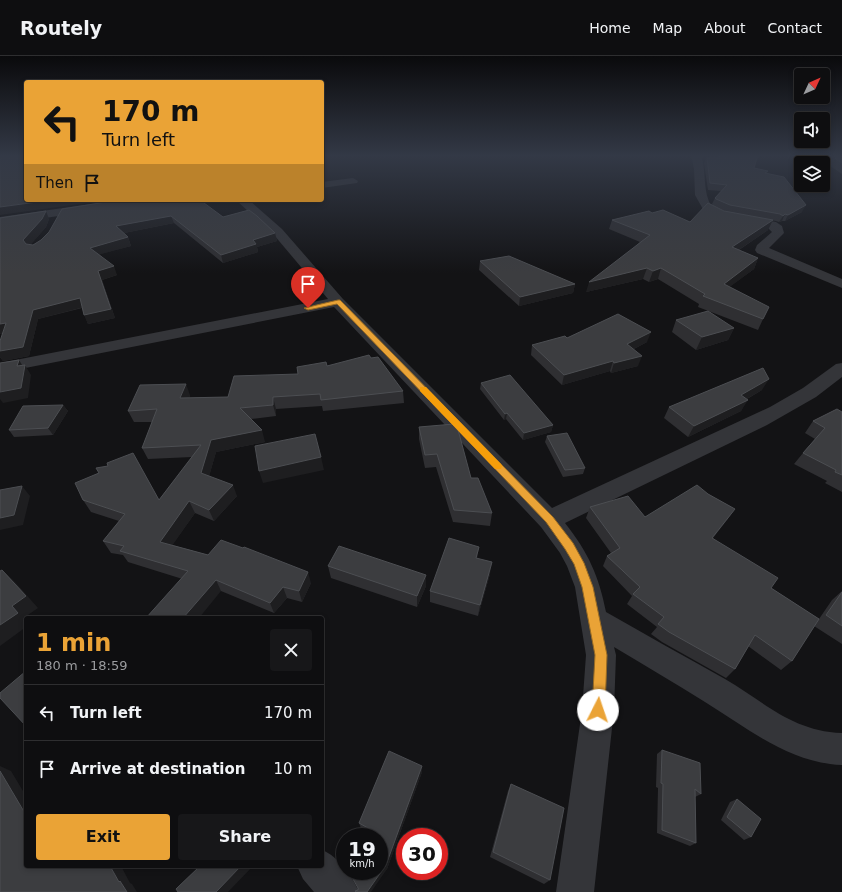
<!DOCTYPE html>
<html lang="en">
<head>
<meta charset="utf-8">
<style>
  body { margin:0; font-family:"DejaVu Sans",sans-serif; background:#171719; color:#f1f3f6; height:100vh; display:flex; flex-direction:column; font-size:15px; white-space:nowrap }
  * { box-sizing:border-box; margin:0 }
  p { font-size:13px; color:#9b9c9f }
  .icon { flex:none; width:22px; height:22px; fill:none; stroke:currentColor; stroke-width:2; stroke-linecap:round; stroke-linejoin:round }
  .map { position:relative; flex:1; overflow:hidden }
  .panel { position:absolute; left:24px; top:560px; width:300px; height:252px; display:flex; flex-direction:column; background:#0e0e10; border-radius:4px; box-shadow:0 2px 6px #0003,0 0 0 1px #2e2e30 }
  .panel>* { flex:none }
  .guide { position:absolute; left:24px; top:24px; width:300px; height:122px; border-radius:4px; box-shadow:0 2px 6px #0003,0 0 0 1px #2e2e30; background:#eaa336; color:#111; overflow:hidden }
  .needle { width:26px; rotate:46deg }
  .buttons { position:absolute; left:794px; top:12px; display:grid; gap:8px }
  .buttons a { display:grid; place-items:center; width:36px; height:36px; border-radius:4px; background:#0e0e10; box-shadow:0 2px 6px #0003,0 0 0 1px #2e2e30; font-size:20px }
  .speed { position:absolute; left:336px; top:772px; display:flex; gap:8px; font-size:20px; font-weight:700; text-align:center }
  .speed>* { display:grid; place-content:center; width:52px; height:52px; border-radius:50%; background:#0e0e10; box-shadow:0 2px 6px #0003,0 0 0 1px #2e2e30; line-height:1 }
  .speed small { font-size:10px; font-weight:400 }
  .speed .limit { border:6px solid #d22; background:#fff; color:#111 }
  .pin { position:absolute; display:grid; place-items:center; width:34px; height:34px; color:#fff; margin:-41px -17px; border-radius:50% 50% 50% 0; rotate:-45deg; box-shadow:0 0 4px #0007 }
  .pin .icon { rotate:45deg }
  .me { position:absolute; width:44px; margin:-22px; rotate:4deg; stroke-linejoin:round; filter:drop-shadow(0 0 3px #0008) }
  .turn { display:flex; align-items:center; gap:14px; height:84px; padding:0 12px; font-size:18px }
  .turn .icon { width:52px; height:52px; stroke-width:2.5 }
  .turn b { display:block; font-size:28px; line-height:34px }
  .then { display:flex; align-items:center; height:38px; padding:0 12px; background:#0003; gap:8px; font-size:15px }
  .round { display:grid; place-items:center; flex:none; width:42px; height:42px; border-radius:4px; background:#171719 }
  .headline { display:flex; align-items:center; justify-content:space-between; height:68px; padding:0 12px }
  h1 { font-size:24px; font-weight:800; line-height:30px; color:#eaa336 }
  .cta { display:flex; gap:8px; margin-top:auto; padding:8px 12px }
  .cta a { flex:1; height:46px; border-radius:4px; background:#eaa336; color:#111; font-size:16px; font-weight:800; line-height:46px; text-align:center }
  .cta a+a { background:#171719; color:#f1f3f6 }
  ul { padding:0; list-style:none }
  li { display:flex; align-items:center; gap:12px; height:56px; padding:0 12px; border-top:1px solid #2e2e30 }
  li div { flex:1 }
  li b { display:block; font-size:15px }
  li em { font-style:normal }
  header { display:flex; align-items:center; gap:24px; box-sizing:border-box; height:56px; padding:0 20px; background:#0e0e10; border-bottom:1px solid #2e2e30 }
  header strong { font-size:19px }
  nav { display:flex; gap:22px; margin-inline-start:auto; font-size:14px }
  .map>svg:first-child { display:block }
</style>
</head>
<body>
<header>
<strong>Routely</strong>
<nav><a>Home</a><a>Map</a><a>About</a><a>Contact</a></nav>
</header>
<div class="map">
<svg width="842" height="836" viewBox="0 0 842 836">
  <rect width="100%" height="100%" fill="#131315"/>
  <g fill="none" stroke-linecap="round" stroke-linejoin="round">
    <path fill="#343539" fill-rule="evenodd" d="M 691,99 L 701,99 C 707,117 702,135 712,151 L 727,157 L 776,166 L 782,170 L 784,177 L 769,192 L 842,223 L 842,232 L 757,197 L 755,194 L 757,189 L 772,176 L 768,172 L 720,163 L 704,155 L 695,139 L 694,113 Z
      M 353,122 L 358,125 L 357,127 L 322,132 L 322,126 Z
      M 119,144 L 148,144 L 146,146 L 142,147 L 0,169 L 0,161 Z
      M 236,144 L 249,144 L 282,173 L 343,243 L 552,452 L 770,351 L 803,332 L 836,308 L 842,307 L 842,321 L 816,341 L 767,369 L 565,467 C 588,496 599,520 606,556 C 646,579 686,601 725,623 C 766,647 792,675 842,677 L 842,709 C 789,707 749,673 705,646 C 675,627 644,609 614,591 L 616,599 L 614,654 L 594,836 L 556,836 L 582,654 L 586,599 L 575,531 L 567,510 L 560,497 L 541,471 L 334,251 L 0,317 L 0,307 L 328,243 L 274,179 Z
      M 322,794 C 338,800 353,821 359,836 L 314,836 L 303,823 L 297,810 L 322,810 Z"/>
  </g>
  <path fill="#2f2f32" d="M 710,99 L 758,99 L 754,112 L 768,115 L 767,117 L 802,156 L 785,165 L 782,165 L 779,166 L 776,165 L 727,156 L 713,150 L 712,148 L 715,142 L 721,135 L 708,134 L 704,107 L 707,101 L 711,101 Z
    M 818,99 L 842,99 L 842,118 L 817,101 Z
    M 62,153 L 223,161 L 275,177 L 277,185 L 257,191 L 258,196 L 223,207 L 174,167 L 124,177 L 128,181 L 131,190 L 99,198 L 117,219 L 102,224 L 115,262 L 88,268 L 82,252 L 38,263 L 29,300 L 3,305 L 0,301 L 0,285 L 3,278 L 0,278 L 0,162 L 49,163 L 46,171 L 30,189 L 33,189 L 41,184 L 49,176 Z
    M 724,155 L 768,174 L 739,194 L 758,202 L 754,213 L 729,231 L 763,263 L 758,274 L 698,251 L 699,248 L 658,223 L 649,226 L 643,223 L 586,236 L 640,186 L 609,173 L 612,164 L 652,157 L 690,166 Z
    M 480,205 L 575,228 L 573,237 L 519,250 L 479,214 Z
    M 676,264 L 734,272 L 728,284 L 696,294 L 672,276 Z
    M 567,282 L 647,286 L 634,293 L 638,310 L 611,317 L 610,315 L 562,329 L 531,299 L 532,289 Z
    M 371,302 L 403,335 L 404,347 L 323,355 L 322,350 L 276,353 L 276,360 L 251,363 L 265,386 L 216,396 L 209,420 L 237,440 L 214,465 L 195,457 L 172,489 L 311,527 L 302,546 L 287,542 L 274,557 L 221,535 L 128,506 L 123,499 L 111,497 L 103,485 L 119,465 L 91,456 L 83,444 L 159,444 L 192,401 L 148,403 L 142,392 L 152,366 L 134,366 L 128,355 L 190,339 L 189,342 L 228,341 L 298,318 L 327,310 Z
    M 481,327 L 553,369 L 551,376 L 523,384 L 506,363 L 504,364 L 480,333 Z
    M 762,334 L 747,343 L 741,355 L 688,381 L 664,362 L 669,351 Z
    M 63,349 L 68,355 L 53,379 L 14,381 L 9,374 Z
    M 842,356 L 842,436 L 825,427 L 827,425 L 794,408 L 803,397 L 815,383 L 805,377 L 813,365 Z
    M 419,371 L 471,422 L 492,457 L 490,470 L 453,466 L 436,411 L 425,412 L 419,383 Z
    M 547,380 L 585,412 L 583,418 L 563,421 L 545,386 Z
    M 708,438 L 735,453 L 727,464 L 713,482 L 771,532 L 819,563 L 832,544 L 842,535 L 842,588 L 814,570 L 792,605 L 781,614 L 748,590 L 735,613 L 726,622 L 662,586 L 651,578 L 657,571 L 627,548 L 632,540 L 603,510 L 607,500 L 611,497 L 586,462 L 590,451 L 645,461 Z
    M 479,491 L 477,502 L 490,518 L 478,560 L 430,546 L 430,535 Z
    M 328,510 L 426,530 L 417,551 L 331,522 Z
    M 662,694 L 701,738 L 695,741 L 696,787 L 690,790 L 657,777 L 658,732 L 656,731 L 657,698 Z
    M 422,716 L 387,813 L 358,834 L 375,780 L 361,772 L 359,767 Z
    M 511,728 L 550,824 L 544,828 L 490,801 L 508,735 Z
    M 737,743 L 751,781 L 744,784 L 721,764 L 730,746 Z"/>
  <path fill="#1e1e20" d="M 52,144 L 108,144 L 0,159 L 0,151 Z
    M 806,149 L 802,156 L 785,165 L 788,159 Z
    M 46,155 L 49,163 L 46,171 L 28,192 L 23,184 Z
    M 785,158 L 782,165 L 779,166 L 783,160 Z
    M 171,160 L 174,167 L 119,178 L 116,170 Z
    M 773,164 L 768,174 L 728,201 L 732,191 Z
    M 275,177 L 277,185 L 257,191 L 258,196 L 223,207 L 221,199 L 253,184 Z
    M 128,181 L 131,190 L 94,200 L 90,192 Z
    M 758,202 L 754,213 L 719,239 L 724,228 Z
    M 114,210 L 117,219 L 102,224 L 115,262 L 88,268 L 84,259 L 98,215 Z
    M 647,212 L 643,223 L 586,236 L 589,226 Z
    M 661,212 L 658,223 L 649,226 L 653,215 Z
    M 575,228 L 573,237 L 519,250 L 520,241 Z
    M 80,242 L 84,251 L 38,263 L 29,300 L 3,305 L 0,301 L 0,295 L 33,254 Z
    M 6,267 L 12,276 L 0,278 L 0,268 Z
    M 734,272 L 728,284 L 696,294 L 702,281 Z
    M 651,276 L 647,286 L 624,298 L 627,288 Z
    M 642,300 L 638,310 L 611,317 L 614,307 Z
    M 19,304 L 24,312 L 25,309 L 31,319 L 28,342 L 3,347 L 0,343 L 0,336 L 17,310 Z
    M 613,305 L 610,315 L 562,329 L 564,319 Z
    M 769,323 L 762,334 L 736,349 L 748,344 L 741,355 L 688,381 L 694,370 L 741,339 Z
    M 186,328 L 190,339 L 185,354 L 180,342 Z
    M 273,341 L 276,353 L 276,360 L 273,349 Z
    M 63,349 L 68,355 L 53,379 L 48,372 Z
    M 507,357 L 506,363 L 504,364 L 505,358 Z
    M 553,369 L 551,376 L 523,384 L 524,377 Z
    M 262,374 L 265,386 L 216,396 L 207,428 L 201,417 L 211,384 Z
    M 321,401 L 324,414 L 263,427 L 259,415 Z
    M 233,429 L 237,440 L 214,465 L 209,454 Z
    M 22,430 L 30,440 L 23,469 L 0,474 L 0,462 Z
    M 189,445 L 195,457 L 167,497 L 160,486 Z
    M 735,453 L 727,464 L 704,492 L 712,482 Z
    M 479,491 L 477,503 L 476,502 Z
    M 492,506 L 490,518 L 478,560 L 480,549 Z
    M 2,514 L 15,526 L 38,552 L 25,561 L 26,563 L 26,571 L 0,590 L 0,569 L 12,550 Z
    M 308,516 L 311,527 L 302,546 L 299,535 Z
    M 426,519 L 426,530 L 417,551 L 417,540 Z
    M 216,524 L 221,535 L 199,562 L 183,562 Z
    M 283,531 L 287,542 L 274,557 L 270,547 Z
    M 322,652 L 324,658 L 322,661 Z
    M 0,710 L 11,715 L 26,740 L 26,759 L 0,715 Z
    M 422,710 L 422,716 L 387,813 L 371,836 L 367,836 Z
    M 110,810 L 121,810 L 130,827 L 132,828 L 137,836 L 127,836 L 119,826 Z
    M 241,810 L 253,810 L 228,836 L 216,836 Z"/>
  <path fill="#3c3d40" stroke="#4c4e52" d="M 0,99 L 26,99 L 26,144 L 52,144 L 0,151 Z
    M 718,99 L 758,99 L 754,112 L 768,115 L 765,117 L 784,121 L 806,149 L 788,159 L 785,158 L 783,160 L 780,158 L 730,149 L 716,143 L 715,142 L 727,129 L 710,127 L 707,101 L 721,102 Z
    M 830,99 L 842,99 L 842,107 Z
    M 119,144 L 200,144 L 223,161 L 249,154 L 257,160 L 275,177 L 253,184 L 256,188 L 221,199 L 171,160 L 116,170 L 128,181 L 90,192 L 114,210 L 98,215 L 111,253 L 84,259 L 80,242 L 33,254 L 23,291 L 0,295 L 0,285 L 6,267 L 0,268 L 0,162 L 46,155 L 42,163 L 23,184 L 26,188 L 33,189 L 41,184 L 49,176 L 62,153 Z
    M 708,147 L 724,155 L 773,164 L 732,191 L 758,202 L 724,228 L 769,251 L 763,263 L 703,240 L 705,238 L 661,212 L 653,215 L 647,212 L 589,226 L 650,179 L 612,164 L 649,155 L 652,157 L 663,154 L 690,166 Z
    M 509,200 L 575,228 L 520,241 L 480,205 Z
    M 708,255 L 734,272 L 702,281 L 676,264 Z
    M 618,258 L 651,276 L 627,288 L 642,300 L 614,307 L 613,305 L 564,319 L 532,289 L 565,280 L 567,282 Z
    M 369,299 L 371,302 L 378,301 L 403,335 L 321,344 L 320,338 L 273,341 L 273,349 L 240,352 L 262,374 L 211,384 L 201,417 L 233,429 L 209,454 L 189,445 L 160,486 L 208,499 L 221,484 L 243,492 L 244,491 L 308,516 L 299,535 L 283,531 L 270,547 L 216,524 L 183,562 L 146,562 L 188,515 L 120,495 L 124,490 L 103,485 L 125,458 L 83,444 L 75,427 L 99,417 L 96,412 L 108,410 L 107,407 L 133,397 L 159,444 L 201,389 L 142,392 L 157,353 L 128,355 L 140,329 L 186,328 L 180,342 L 228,341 L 234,320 L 298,318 L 297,311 L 326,306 L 327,310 Z
    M 19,304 L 17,310 L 25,309 L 21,332 L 0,336 L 0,307 Z
    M 763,312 L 769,323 L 741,339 L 748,344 L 694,370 L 669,351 Z
    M 510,319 L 553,369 L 524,377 L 507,357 L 505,358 L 481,327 Z
    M 63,349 L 48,372 L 9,374 L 23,350 Z
    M 837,353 L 842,356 L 842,419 L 835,416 L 836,414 L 803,397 L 825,372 L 813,365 Z
    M 454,368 L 457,370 L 471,422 L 478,422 L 492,457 L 454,454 L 437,398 L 425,399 L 419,371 Z
    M 567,377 L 585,412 L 565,414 L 547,380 Z
    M 315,378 L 321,401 L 259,415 L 255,390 Z
    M 697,429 L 708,438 L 735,453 L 712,482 L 778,522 L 771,532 L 819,563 L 792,605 L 755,579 L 735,613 L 669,576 L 658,568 L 664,561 L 633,538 L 640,531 L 607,500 L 620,492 L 590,451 L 628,440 L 645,461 Z
    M 22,430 L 14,459 L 0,462 L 0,434 Z
    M 449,482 L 479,491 L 476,502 L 492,506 L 480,549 L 430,535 Z
    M 339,490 L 426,519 L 417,540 L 328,510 Z
    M 2,514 L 26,540 L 12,550 L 18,557 L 0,569 L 0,515 Z
    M 842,536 L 842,570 L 826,559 Z
    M 26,615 L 26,670 L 0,642 L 0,637 Z
    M 662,694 L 700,707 L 701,738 L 695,733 L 696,787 L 662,774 L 663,728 L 661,727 Z
    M 389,695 L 422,710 L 386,809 L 367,836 L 356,836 L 355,835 L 358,834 L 358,832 L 349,816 L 350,815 L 379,815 L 379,781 L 374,781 L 377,777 L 359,767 Z
    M 0,715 L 26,759 L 26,810 L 110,810 L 119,826 L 120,825 L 127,836 L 0,836 Z
    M 511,728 L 564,752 L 550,824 L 493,796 Z
    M 737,743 L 761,763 L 751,781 L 727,761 Z
    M 200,810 L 241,810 L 216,836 L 178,836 L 176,833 Z"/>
  <linearGradient id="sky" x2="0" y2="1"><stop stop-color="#0a0a0c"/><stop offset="0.46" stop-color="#333946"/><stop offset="1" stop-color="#333946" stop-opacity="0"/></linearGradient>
  <rect width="842" height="217" fill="url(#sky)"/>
  <path fill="#eaa336" stroke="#986a23" d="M 338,244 L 340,244 L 553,461 L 573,487 L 584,507 L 593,531 L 607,599 L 605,654 L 603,659 L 598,661 L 594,659 L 592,654 L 595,599 L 582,531 L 574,508 L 565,493 L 546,466 L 337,248 L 308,254 L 304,252 Z"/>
  <path fill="#f59e0b" d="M 420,331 L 426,331 L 501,408 L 502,410 L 501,413 L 495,413 L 420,335 Z"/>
</svg>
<div class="buttons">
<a><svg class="needle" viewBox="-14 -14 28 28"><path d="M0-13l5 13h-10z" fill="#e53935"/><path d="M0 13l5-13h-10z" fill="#9b9c9f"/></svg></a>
<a><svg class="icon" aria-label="sound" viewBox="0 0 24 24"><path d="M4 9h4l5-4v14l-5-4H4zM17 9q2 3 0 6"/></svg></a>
<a><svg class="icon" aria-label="layers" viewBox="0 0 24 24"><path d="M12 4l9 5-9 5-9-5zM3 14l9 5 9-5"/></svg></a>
</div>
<div class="speed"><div>19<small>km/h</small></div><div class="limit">30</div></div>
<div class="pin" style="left:308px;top:252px;background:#d93025"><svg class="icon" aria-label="arrive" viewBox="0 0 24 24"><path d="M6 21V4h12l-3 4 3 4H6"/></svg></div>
<svg class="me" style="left:598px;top:654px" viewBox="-20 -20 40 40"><circle r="19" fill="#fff"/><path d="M0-13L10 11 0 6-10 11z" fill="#eaa336"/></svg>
<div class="guide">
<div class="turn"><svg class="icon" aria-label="left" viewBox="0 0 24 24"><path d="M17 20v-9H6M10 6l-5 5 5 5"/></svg><div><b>170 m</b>Turn left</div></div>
<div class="then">Then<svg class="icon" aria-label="arrive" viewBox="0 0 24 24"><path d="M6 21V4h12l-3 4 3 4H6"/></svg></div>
</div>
<section class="panel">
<div class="headline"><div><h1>1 min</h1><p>180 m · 18:59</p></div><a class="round"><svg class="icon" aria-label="close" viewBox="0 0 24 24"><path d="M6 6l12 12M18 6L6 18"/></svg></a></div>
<ul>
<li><svg class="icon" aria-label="left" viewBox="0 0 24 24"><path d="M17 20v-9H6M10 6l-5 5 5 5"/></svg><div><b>Turn left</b></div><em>170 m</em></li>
<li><svg class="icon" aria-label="arrive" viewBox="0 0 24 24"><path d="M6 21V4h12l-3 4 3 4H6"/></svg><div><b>Arrive at destination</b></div><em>10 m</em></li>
</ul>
<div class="cta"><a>Exit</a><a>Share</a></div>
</section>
</div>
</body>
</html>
